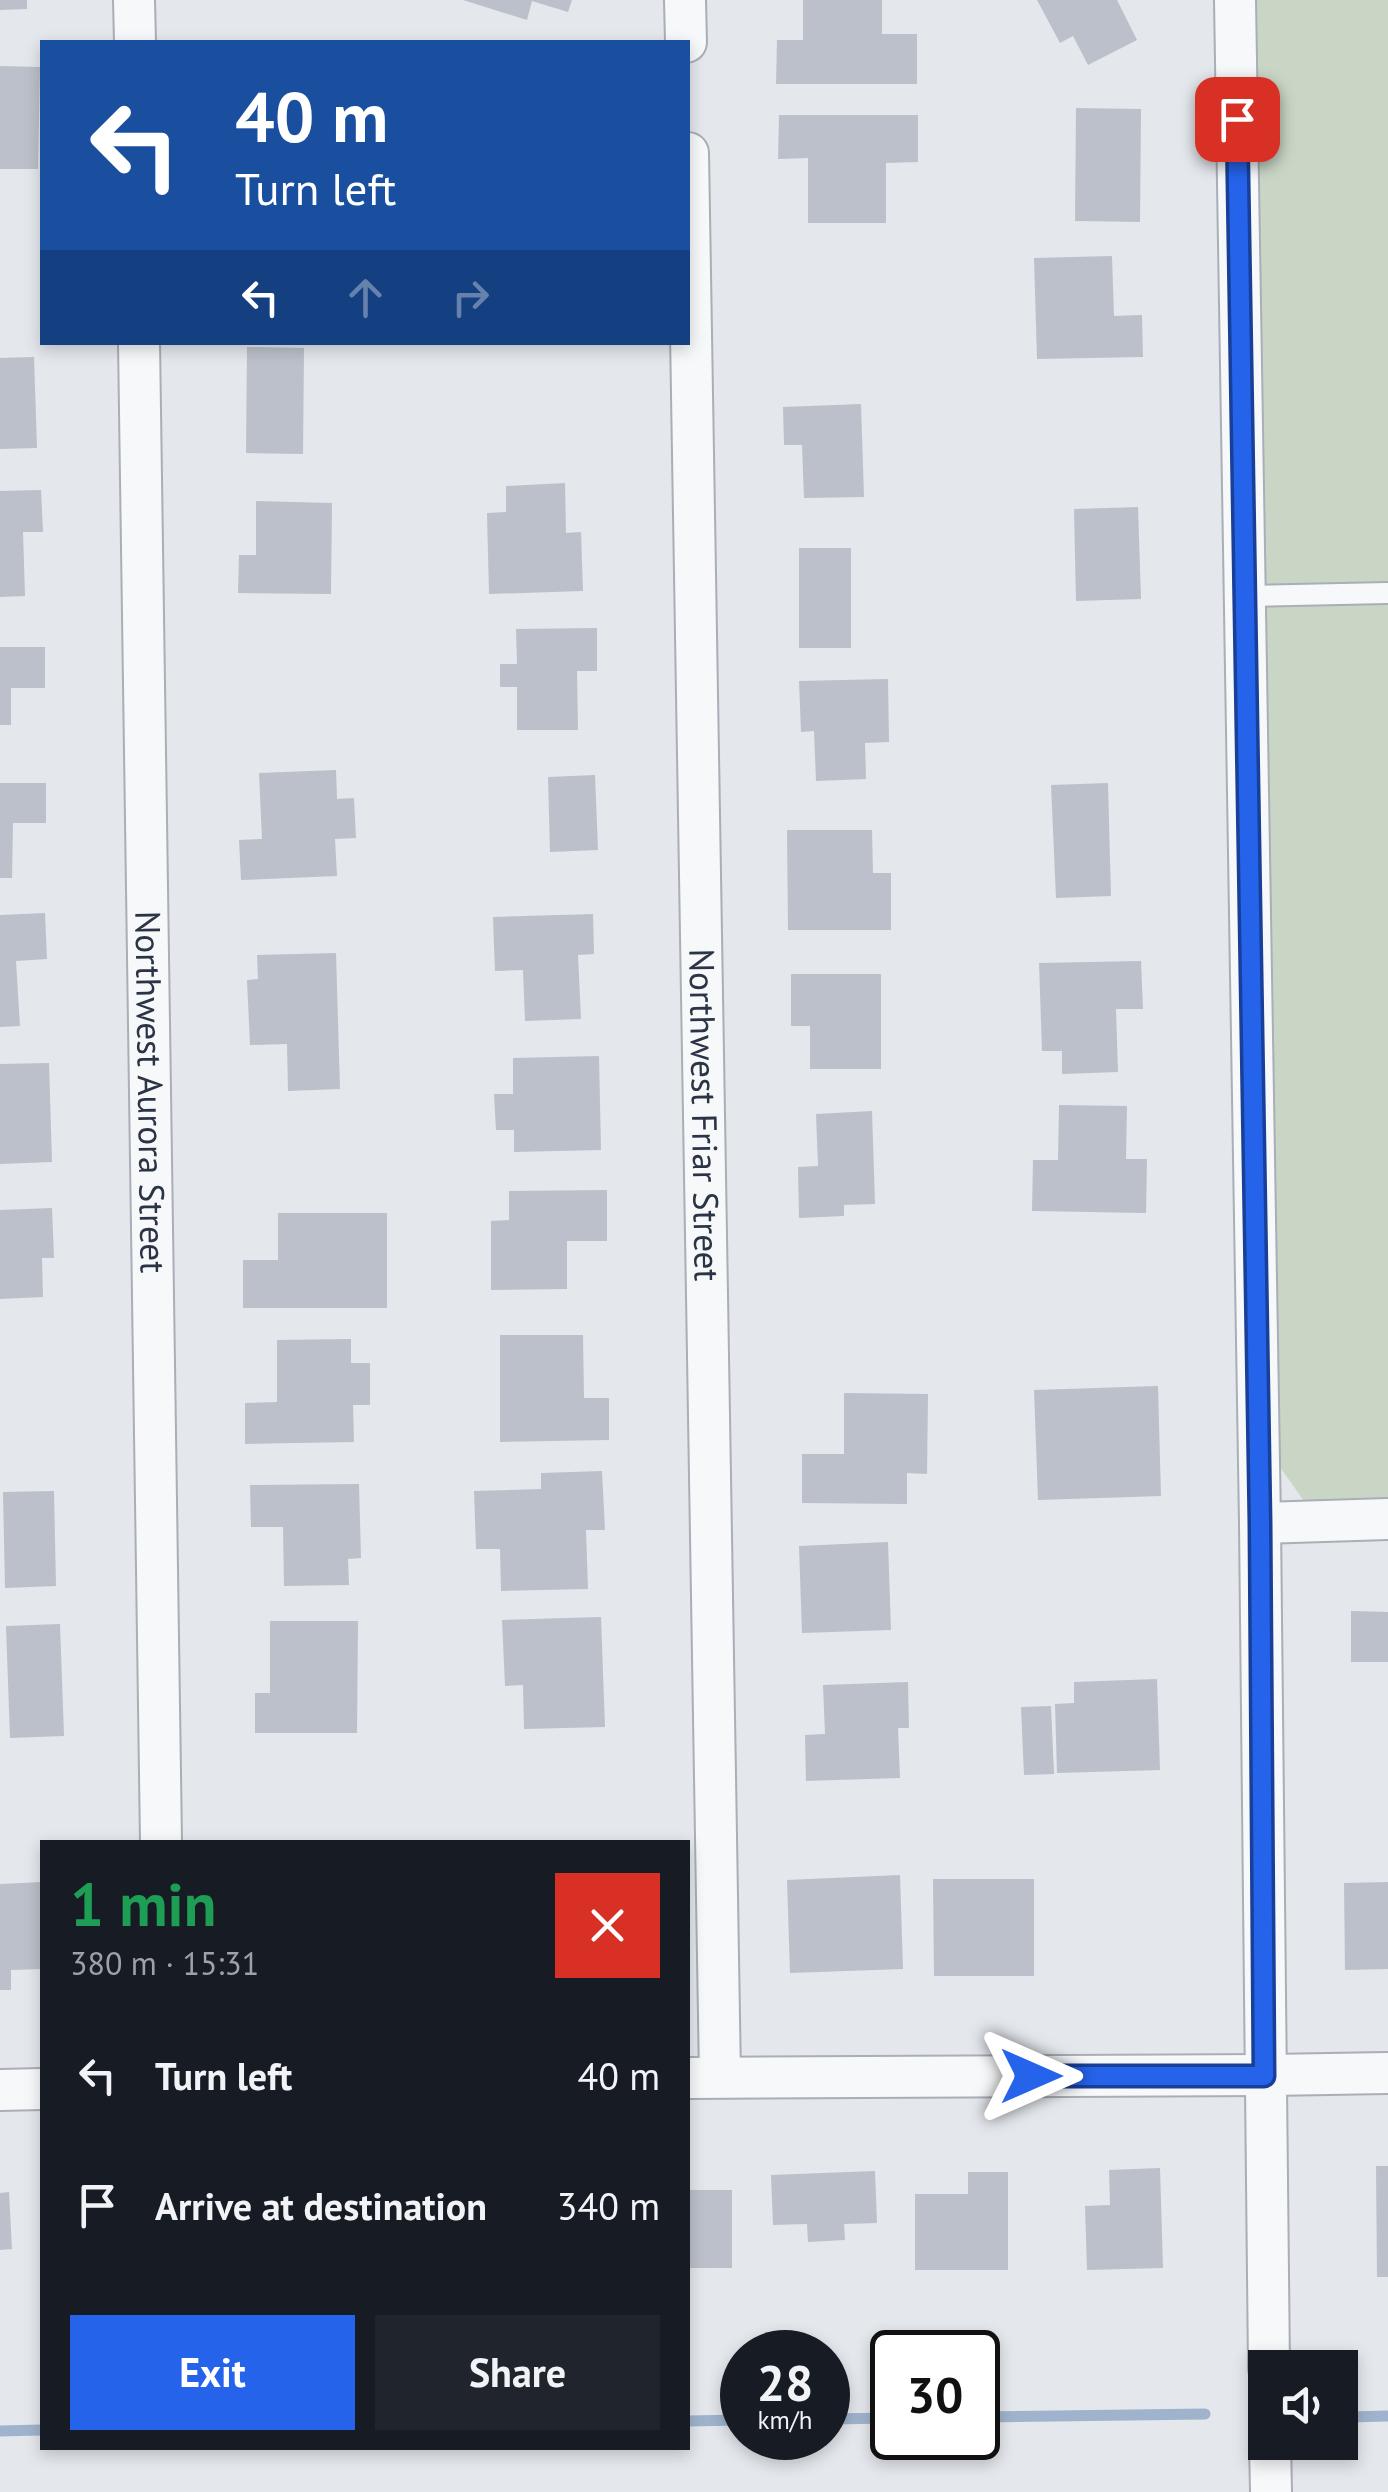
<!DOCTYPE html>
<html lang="en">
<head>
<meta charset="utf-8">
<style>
  body { margin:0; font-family:"PT Sans",sans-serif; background:#20242c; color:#f1f3f6; height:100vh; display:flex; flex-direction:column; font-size:38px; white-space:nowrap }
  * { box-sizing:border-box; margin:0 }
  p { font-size:32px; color:#9ea1a6 }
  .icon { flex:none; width:55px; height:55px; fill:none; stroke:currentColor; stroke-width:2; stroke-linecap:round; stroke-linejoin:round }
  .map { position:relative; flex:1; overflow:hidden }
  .sheet { position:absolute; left:40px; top:1840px; width:650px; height:610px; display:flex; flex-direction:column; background:#171b24; border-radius:0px; box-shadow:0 5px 15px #0003 }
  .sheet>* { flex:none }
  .top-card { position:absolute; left:40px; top:40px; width:650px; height:305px; border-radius:0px; box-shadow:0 5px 15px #0003; background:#1a4fa0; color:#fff; overflow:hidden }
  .buttons { position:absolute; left:1248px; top:2350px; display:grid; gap:20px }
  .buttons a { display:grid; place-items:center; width:110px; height:110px; border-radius:0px; background:#171b24; box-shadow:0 5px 15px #0003; font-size:50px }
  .speed { position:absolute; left:720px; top:2330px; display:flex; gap:20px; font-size:50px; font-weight:700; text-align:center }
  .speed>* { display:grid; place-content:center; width:130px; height:130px; border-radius:50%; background:#171b24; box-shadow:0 5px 15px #0003; line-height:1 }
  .speed small { font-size:25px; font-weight:400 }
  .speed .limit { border:5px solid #111; border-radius:15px; background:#fff; color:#111 }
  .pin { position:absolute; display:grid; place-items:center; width:85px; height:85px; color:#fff; margin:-42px; border-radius:20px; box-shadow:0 5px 15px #0006 }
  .me { position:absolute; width:110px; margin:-55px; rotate:90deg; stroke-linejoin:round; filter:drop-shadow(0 0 8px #0008) }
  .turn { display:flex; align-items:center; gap:35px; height:210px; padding:0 30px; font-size:45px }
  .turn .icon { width:130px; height:130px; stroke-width:2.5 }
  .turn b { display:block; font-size:70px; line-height:85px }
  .lanes { display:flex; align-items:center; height:95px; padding:0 30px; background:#0003; justify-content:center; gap:50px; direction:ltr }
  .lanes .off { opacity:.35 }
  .round { display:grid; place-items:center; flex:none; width:105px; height:105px; border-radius:0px; background:#20242c }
  .overview { display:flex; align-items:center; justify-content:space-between; height:170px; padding:0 30px }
  h1 { font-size:60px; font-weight:800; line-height:75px; color:#1e9e55 }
  .primary-button { display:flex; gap:20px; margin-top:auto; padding:20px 30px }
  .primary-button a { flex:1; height:115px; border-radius:0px; background:#2563eb; color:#fff; font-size:40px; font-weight:800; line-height:115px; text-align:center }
  .primary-button a+a { background:#20242c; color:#f1f3f6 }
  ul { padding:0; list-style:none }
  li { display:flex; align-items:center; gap:30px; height:130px; padding:0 30px }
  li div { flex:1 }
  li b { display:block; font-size:38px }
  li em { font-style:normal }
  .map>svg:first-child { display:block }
</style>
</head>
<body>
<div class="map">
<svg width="1388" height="2492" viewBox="0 0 1388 2492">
  <rect width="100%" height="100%" fill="#e4e7ec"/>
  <path fill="#c9d6c5" d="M 1254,0 L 1388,0 L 1388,1503 L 1338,1505 L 1304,1501 L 1280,1467 L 1271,1359 Z"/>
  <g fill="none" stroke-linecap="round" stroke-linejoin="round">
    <path stroke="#9fb4cc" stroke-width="11" d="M 978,2417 L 1205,2414
      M 1348,2417 L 1388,2416
      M 828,2419 L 892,2418
      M 688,2421 L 742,2420
      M 0,2431 L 42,2430"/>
  </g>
  <path fill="#bbc0ca" d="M 0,0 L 27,0 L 27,9 L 0,10 Z
    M 463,0 L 572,0 L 568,12 L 532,1 L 527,20 Z
    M 803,0 L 882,0 L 882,34 L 917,34 L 917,84 L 776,84 L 777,40 L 803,40 Z
    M 1037,0 L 1117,0 L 1137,40 L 1088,65 L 1073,36 L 1060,43 Z
    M 0,66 L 40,67 L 38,169 L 0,169 Z
    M 1076,108 L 1141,109 L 1140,222 L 1075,221 Z
    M 779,115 L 918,115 L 918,162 L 886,163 L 886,223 L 808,223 L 808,158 L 778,159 Z
    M 1112,256 L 1114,316 L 1142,315 L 1143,357 L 1037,359 L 1034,258 Z
    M 247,347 L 304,348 L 303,454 L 246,453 Z
    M 34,357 L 37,448 L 0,449 L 0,358 Z
    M 861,404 L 864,497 L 804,498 L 802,445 L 784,445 L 783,407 Z
    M 565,483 L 566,533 L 581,532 L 583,591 L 489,594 L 487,513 L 506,512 L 506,486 Z
    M 41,490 L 43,532 L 23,532 L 25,596 L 0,597 L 0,491 Z
    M 256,501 L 332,503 L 331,594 L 238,593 L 239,555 L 256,555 Z
    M 1138,507 L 1141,599 L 1076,601 L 1074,509 Z
    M 799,548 L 851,548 L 851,648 L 799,648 Z
    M 597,628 L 597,671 L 577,671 L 578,730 L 517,730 L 517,687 L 500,687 L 500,664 L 517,664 L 516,629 Z
    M 0,647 L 45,647 L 45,688 L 11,688 L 11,725 L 0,725 Z
    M 888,679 L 889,742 L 865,743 L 866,779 L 816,781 L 814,731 L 801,732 L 799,681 Z
    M 336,770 L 337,799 L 354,798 L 356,838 L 335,839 L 337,876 L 241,880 L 239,840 L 262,839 L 259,773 Z
    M 595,775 L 598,850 L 550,852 L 548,777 Z
    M 0,783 L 46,783 L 46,823 L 13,823 L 12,878 L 0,878 Z
    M 1108,783 L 1111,896 L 1056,898 L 1051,785 Z
    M 787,830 L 872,830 L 873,873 L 891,873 L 891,930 L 788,930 Z
    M 45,913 L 47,959 L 16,961 L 20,1026 L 0,1027 L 0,915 Z
    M 593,914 L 594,954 L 578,955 L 581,1019 L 525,1021 L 523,970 L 495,971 L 493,917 Z
    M 336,953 L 340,1089 L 288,1091 L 287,1044 L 250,1045 L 247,980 L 258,979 L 257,955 Z
    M 1141,961 L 1143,1009 L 1116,1009 L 1118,1072 L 1062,1074 L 1062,1051 L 1042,1051 L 1039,963 Z
    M 791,974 L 881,974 L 881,1069 L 810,1069 L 810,1026 L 791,1026 Z
    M 599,1056 L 601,1150 L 514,1152 L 514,1130 L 496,1130 L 494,1094 L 513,1094 L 513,1058 Z
    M 49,1063 L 52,1162 L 0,1164 L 0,1064 Z
    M 1059,1105 L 1127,1106 L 1126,1159 L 1147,1159 L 1146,1213 L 1032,1211 L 1033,1160 L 1058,1160 Z
    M 872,1111 L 875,1204 L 844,1205 L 844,1216 L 799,1218 L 798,1167 L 818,1166 L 816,1114 Z
    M 607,1190 L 607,1241 L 567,1241 L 567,1289 L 491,1290 L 491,1221 L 509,1220 L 509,1191 Z
    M 52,1208 L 54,1258 L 42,1258 L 43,1297 L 0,1299 L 0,1210 Z
    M 278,1213 L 387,1213 L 387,1308 L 243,1308 L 243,1260 L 278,1260 Z
    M 500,1335 L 583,1335 L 584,1398 L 609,1398 L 609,1440 L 500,1442 Z
    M 351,1339 L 351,1363 L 370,1363 L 370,1405 L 353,1405 L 354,1442 L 245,1444 L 245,1403 L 277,1402 L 277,1340 Z
    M 1158,1386 L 1161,1496 L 1038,1500 L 1034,1390 Z
    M 844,1393 L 928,1394 L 927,1474 L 907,1473 L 907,1504 L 802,1503 L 802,1454 L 844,1454 Z
    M 602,1471 L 605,1530 L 586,1530 L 588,1589 L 501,1591 L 500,1549 L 476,1549 L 474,1491 L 541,1489 L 541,1473 Z
    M 359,1484 L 361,1558 L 348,1559 L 349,1585 L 284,1586 L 283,1527 L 251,1527 L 250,1485 Z
    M 54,1491 L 56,1586 L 5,1588 L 3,1492 Z
    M 888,1542 L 891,1630 L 802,1633 L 799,1546 Z
    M 1351,1611 L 1388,1612 L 1388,1662 L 1351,1662 Z
    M 601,1617 L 605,1727 L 524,1729 L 523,1685 L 505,1686 L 502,1620 Z
    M 270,1621 L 358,1621 L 357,1733 L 255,1733 L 255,1693 L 270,1693 Z
    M 60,1624 L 64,1736 L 10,1738 L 6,1626 Z
    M 1157,1679 L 1160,1770 L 1057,1773 L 1055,1704 L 1074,1703 L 1074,1682 Z
    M 908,1682 L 909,1728 L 898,1728 L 900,1778 L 806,1781 L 805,1735 L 825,1734 L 823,1685 Z
    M 1051,1706 L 1054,1774 L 1024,1775 L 1021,1707 Z
    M 900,1875 L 903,1969 L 790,1973 L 787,1880 Z
    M 933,1879 L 1034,1879 L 1034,1976 L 934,1976 Z
    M 42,1882 L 42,1969 L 11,1970 L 11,1990 L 0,1990 L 0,1884 Z
    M 1388,1882 L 1388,1969 L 1345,1970 L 1344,1883 Z
    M 1376,2166 L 1388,2166 L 1388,2277 L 1377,2277 Z
    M 1160,2168 L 1163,2268 L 1087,2270 L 1085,2206 L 1110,2205 L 1109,2170 Z
    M 875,2171 L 877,2223 L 844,2224 L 845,2240 L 808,2242 L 807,2224 L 773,2225 L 771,2175 Z
    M 968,2172 L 1008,2172 L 1008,2270 L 915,2270 L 915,2194 L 968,2194 Z
    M 688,2190 L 732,2190 L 732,2268 L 688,2268 Z
    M 9,2192 L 12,2249 L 0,2250 L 0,2193 Z"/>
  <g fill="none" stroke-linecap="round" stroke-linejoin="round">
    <defs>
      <path id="service" d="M 1245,596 L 1388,593"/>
      <g id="minor">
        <path d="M 134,0 L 135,42"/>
        <path d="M 685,0 L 686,42"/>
        <path d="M 1235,0 L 1260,1523 L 1269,2368"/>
        <path id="s1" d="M 688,153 L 720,2077"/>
        <path id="s2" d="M 139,342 L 161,1842"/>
        <path d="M 1260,1523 L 1388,1519"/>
        <path d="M 688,2078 L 1265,2075 L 1388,2073"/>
        <path d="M 0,2090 L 42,2089"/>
        <path d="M 1270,2442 L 1271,2492"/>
      </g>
    </defs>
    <use href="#service" stroke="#a9aeb7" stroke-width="24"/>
    <use href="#minor" stroke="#a9aeb7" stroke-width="44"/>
    <use href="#service" stroke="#f7f8fa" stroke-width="20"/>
    <use href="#minor" stroke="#f7f8fa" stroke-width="40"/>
  </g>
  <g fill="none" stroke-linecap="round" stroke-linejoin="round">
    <defs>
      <path id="route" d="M 1031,2076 L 1264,2076 L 1260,1523 L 1237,119"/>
    </defs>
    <use href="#route" stroke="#184099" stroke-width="25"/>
    <use href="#route" stroke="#2563eb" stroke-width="18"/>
  </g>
  <g text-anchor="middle" stroke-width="8" stroke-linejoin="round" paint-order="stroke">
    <g font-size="35" fill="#2b3445" stroke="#f4f6f9">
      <text dy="12" stroke="none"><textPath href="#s2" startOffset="750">Northwest Aurora Street</textPath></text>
      <text dy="12" stroke="none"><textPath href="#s1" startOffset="962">Northwest Friar Street</textPath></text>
    </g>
  </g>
</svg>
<div class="buttons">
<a><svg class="icon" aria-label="sound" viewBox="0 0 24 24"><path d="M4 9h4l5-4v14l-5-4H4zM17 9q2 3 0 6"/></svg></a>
</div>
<div class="speed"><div>28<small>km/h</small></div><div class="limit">30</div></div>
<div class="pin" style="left:1237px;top:119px;background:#d93025"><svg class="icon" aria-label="arrive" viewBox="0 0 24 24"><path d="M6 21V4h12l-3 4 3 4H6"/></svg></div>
<svg class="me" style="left:1031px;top:2076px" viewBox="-20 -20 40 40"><path d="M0-17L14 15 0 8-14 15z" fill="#2563eb" stroke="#fff" stroke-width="4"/></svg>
<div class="top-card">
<div class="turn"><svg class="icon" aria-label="left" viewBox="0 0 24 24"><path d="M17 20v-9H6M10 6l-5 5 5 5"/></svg><div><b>40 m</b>Turn left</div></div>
<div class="lanes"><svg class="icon" aria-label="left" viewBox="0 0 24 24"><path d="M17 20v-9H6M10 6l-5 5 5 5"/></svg><svg class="icon off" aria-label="ahead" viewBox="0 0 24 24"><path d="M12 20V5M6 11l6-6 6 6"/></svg><svg class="icon off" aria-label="right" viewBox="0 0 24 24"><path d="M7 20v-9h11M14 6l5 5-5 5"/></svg></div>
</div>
<section class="sheet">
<div class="overview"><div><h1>1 min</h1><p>380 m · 15:31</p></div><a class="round" style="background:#d93025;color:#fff"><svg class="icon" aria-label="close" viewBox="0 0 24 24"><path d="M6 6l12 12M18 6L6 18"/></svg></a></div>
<ul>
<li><svg class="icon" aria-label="left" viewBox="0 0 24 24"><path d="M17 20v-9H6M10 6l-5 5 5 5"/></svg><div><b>Turn left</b></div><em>40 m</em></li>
<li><svg class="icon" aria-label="arrive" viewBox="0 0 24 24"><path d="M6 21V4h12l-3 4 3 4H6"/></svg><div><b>Arrive at destination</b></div><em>340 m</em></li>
</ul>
<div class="primary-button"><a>Exit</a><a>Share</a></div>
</section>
</div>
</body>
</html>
